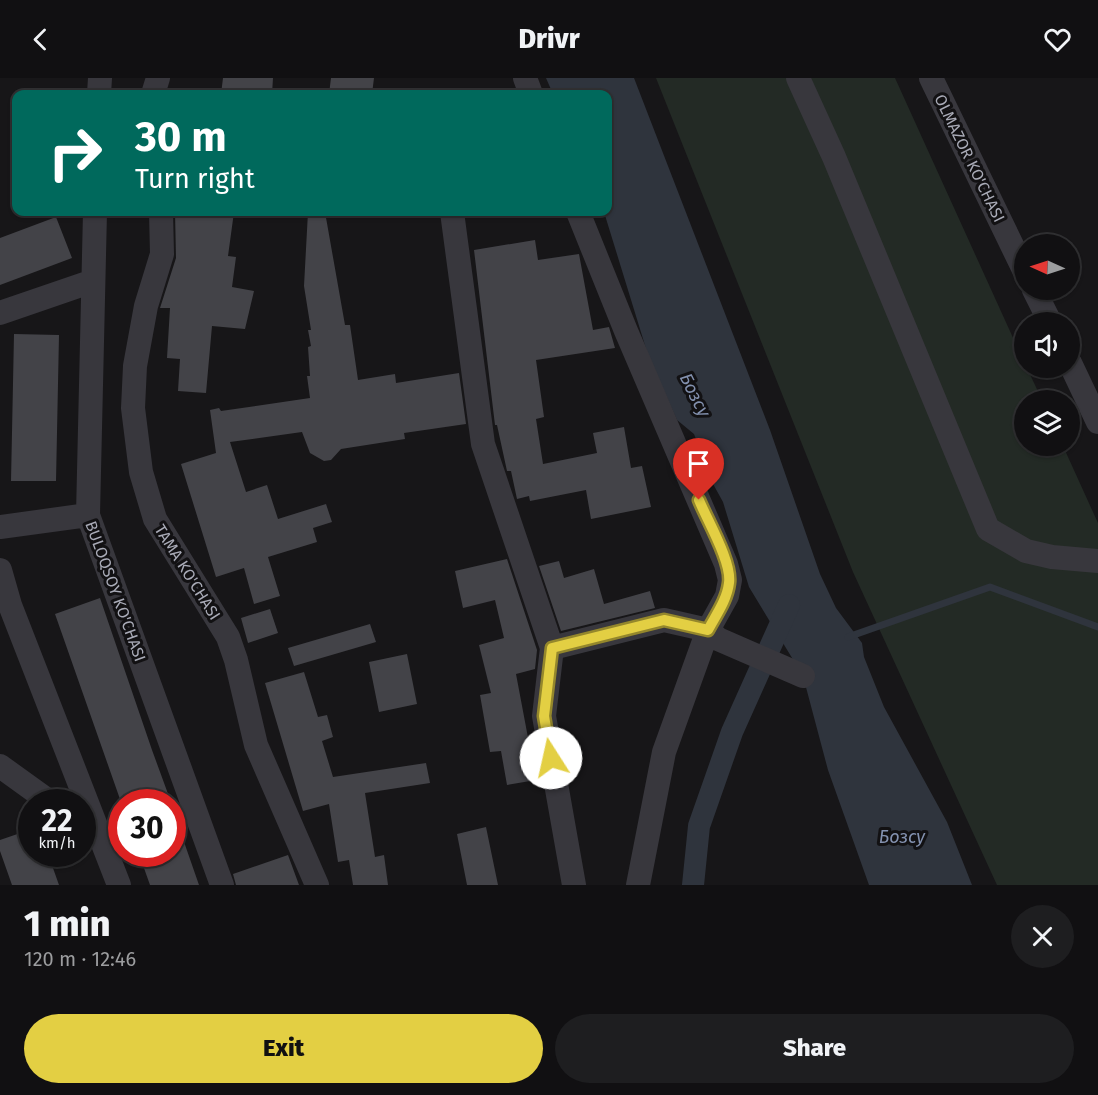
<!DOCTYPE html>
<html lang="en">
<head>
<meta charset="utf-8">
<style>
  body { margin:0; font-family:"Fira Sans",sans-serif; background:#1e1e20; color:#f1f3f6; height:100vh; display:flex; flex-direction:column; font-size:22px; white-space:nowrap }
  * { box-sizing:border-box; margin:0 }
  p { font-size:20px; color:#9c9d9f }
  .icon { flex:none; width:33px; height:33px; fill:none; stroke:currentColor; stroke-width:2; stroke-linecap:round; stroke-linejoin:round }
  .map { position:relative; height:807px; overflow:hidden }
  .side { display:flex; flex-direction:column; background:#111012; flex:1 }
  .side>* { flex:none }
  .hud { position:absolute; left:12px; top:12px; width:600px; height:126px; border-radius:12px; box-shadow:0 2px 4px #0004,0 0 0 2px #303032; background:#00695c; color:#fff; overflow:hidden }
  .needle { width:39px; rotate:273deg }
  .tools { position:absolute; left:1014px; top:156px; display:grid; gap:12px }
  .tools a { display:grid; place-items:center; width:66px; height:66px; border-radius:50%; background:#111012; box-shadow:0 2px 4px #0004,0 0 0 2px #303032; font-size:30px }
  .speed { position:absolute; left:18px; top:711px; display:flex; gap:12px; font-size:30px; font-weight:700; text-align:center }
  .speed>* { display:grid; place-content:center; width:78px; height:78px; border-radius:50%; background:#111012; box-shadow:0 2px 4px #0004,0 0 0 2px #303032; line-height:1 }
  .speed small { font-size:15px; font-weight:400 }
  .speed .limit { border:9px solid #d22; background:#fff; color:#111 }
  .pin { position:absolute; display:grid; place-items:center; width:51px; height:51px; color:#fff; margin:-62px -26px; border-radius:50% 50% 50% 0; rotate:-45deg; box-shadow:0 0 6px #0007 }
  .pin .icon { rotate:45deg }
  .me { position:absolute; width:66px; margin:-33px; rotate:350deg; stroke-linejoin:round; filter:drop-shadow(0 0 4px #0008) }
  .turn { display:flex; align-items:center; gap:21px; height:126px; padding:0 24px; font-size:27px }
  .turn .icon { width:78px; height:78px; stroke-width:2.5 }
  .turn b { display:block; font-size:42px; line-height:51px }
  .round { display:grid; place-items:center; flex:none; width:63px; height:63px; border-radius:32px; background:#1e1e20 }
  .head { display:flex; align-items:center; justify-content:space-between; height:102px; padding:0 24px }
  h1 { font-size:36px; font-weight:800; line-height:45px }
  .button { display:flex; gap:12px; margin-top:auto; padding:12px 24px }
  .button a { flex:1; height:69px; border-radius:36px; background:#e3cf43; color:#111; font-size:24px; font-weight:800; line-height:69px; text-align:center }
  .button a+a { background:#1e1e20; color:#f1f3f6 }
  header { display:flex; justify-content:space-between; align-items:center; height:78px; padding:0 24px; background:#111012; font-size:27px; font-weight:800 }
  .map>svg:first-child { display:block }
</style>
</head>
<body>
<header><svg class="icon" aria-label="back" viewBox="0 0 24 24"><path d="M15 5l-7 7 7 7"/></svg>Drivr<svg class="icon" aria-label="heart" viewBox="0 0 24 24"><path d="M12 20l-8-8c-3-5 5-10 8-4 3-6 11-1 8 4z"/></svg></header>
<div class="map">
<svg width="1098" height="807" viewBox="0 0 1098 807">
  <rect width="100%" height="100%" fill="#171618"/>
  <path fill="#232a25" d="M 656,0 L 895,0 L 1024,284 L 1024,290 L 1027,290 L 1042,322 L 1024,322 L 1024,368 L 1063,368 L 1098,445 L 1098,807 L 997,807 L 853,494 Z"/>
  <path fill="#2f343d" d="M 546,0 L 634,0 L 770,352 L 820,496 L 836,530 L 862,565 L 864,579 L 884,629 L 947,744 L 972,807 L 869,807 L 828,692 L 803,598 L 749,509 L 723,424 L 702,386 L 700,372 L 694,356 L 677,342 L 648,277 L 604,134 L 608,134 L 608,16 L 553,16 Z"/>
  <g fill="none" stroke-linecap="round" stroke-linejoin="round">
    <path stroke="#2f343d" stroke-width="7" d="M 848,559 L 990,509 L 1098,549"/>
    <path stroke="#2f343d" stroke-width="22" d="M 693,807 L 699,748 L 732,654 L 789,527"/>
  </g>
  <path fill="#434348" d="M 223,0 L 273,0 L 272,16 L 221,16 Z
    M 331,0 L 374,0 L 372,16 L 329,16 Z
    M 175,134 L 234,134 L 228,178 L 236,179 L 232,209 L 254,213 L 245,251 L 212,248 L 206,315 L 178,313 L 180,281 L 167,280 L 170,230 L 160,230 L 176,180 Z
    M 308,134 L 325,134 L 345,247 L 350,247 L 358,302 L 395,296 L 396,305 L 459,295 L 466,346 L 404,355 L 405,361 L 341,371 L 331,382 L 324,383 L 310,375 L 302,354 L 230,364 L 246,414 L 267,407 L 278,441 L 326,426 L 332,444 L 313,450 L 317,464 L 268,479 L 280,518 L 254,526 L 244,490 L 216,499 L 181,386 L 216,375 L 210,332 L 219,330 L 221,333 L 310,320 L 307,298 L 310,298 L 308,269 L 311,268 L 308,252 L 311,252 L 304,208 Z
    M 56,139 L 72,180 L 0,207 L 0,160 Z
    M 535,162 L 538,182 L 579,176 L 593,252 L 609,249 L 615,270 L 536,282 L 544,339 L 536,341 L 543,386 L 597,375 L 593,355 L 624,349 L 631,390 L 642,388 L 651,429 L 591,441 L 586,412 L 530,423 L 529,418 L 517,421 L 511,393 L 507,393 L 497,347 L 495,347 L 474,172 Z
    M 14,256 L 59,257 L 56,403 L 11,403 Z
    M 507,481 L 537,572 L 535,591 L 516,596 L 536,702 L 507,707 L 501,673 L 490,674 L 480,617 L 491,615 L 479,567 L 504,560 L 495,522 L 463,530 L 455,493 Z
    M 559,483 L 564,500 L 594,491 L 604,526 L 650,513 L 655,530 L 561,553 L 539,488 Z
    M 100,520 L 152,672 L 171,724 L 121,724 L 55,536 Z
    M 270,531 L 278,555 L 248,565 L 241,540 Z
    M 370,546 L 376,564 L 294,588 L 288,570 Z
    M 407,576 L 417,626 L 379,634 L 369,584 Z
    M 304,594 L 318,639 L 327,637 L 333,659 L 322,663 L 333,699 L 426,685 L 430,705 L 365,715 L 375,779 L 384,777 L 388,807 L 353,807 L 349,782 L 338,784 L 329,726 L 303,733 L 265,605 Z
    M 172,738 L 175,738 L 199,807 L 150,807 L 139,776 L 172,776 Z
    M 486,749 L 498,807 L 467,807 L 457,756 Z
    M 32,751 L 32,776 L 48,776 L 59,807 L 12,807 L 0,773 L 0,762 Z
    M 288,777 L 299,807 L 236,807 L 233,796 Z"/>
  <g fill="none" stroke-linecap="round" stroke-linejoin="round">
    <path stroke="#38373d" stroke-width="24" d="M 525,0 L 531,16
      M 798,0 L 834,79 L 988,451 L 1026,473 L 1052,479 L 1098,483
      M 931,0 L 1024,192
      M 99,16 L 100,0
      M 153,16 L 158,0
      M 95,134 L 88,437 L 222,807
      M 161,134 L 162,176 L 146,228 L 135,288 L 133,330 L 141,394 L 155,441 L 228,559 L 236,582 L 256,667 L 317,807
      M 452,134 L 483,366 L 552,570 L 544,638 L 574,807
      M 578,134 L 626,253 L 726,486 L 730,502 L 727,518 L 708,552 L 664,674 L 638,807
      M 1034,212 L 1050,244
      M 0,235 L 93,203
      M 1070,285 L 1098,344
      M 0,449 L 88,437
      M 0,492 L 10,527 L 119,807
      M 552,570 L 664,542 L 708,552 L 718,561 L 803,598
      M 0,688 L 50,724"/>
  </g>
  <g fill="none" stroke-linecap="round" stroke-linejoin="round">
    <defs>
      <path id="route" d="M 551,680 L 544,638 L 552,570 L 664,542 L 708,552 C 716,537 727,522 729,505 C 732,484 707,442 699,422"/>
    </defs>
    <use href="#route" stroke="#94872c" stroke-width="15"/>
    <use href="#route" stroke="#e3cf43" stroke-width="10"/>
  </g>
  <g text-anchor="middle" stroke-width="6" stroke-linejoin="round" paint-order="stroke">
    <g font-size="16" fill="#a9abb7" stroke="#121113">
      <text transform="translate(970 80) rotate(64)" y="6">OLMAZOR KO'CHASI</text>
      <text transform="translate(188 494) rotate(58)" y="6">TAMA KO'CHASI</text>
      <text transform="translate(116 513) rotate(70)" y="6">BULOQSOY KO'CHASI</text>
    </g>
    <g font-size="18" font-style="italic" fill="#8391af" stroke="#121113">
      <text transform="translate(695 317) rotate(63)" y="6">Бозсу</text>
      <text x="902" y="765">Бозсу</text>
    </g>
  </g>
</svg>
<div class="tools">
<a><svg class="needle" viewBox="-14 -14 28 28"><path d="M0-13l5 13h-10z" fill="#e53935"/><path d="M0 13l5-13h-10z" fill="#9c9d9f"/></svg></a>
<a><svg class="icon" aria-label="sound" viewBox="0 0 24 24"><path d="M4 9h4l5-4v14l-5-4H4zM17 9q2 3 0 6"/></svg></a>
<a><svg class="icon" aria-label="layers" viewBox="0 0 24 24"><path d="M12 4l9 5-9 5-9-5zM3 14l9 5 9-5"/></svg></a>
</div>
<div class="speed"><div>22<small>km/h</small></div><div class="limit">30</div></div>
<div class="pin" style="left:699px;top:422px;background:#d93025"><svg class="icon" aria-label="arrive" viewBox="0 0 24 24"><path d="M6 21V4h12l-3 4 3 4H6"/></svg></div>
<svg class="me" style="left:551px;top:680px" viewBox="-20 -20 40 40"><circle r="19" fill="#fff"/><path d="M0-13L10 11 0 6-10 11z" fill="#e3cf43"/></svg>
<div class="hud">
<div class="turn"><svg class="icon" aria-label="right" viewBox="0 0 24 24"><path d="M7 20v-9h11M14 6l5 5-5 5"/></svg><div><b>30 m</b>Turn right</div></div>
</div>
</div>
<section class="side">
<div class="head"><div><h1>1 min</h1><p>120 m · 12:46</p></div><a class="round"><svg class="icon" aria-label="close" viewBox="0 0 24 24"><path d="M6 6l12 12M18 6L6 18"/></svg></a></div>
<div class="button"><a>Exit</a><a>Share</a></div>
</section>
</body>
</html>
